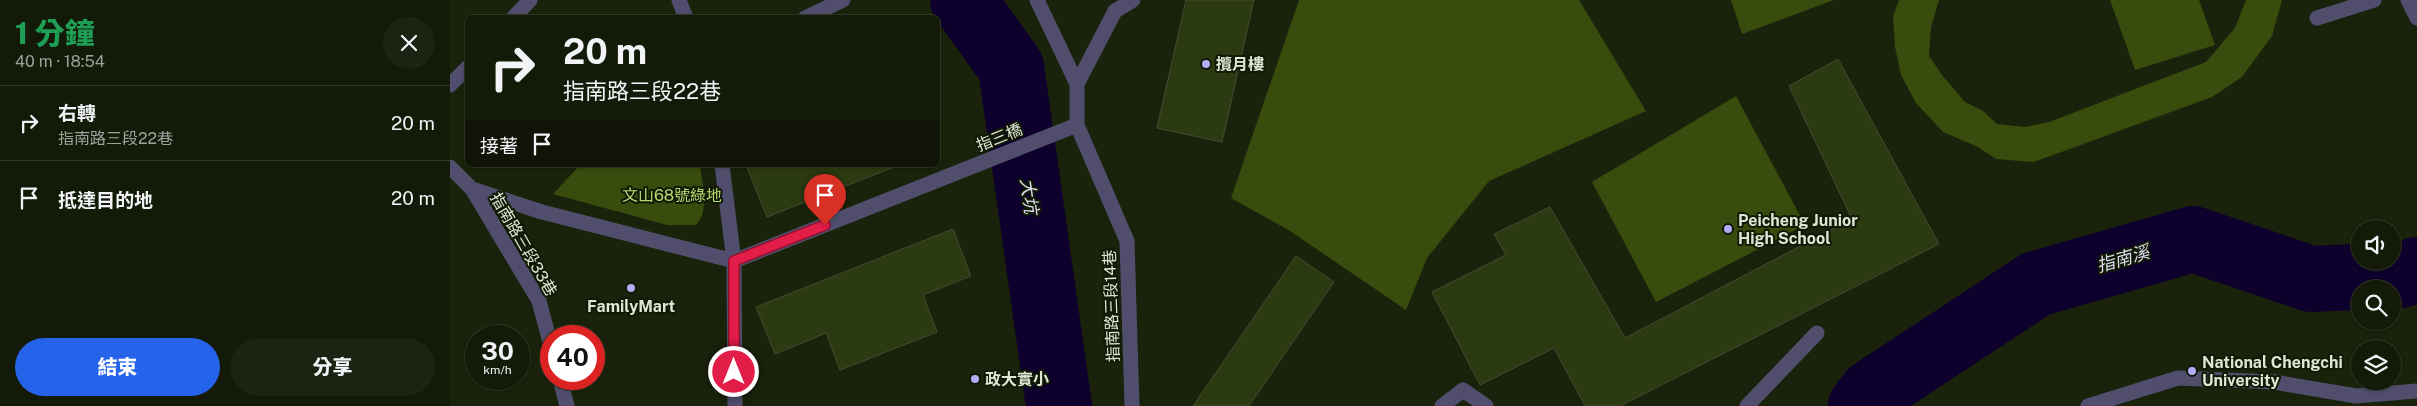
<!DOCTYPE html>
<html lang="zh-TW">
<head>
<meta charset="utf-8">
<style>
  body { margin:0; font-family:"Public Sans","Noto Sans TC",sans-serif; background:#1d2312; color:#f1f3f6; height:100vh; display:flex; flex-direction:column; font-size:19px; white-space:nowrap }
  * { box-sizing:border-box; margin:0 }
  p { font-size:16px; color:#9da19c }
  .icon { flex:none; width:28px; height:28px; fill:none; stroke:currentColor; stroke-width:2; stroke-linecap:round; stroke-linejoin:round }
  .map { position:relative; flex:1; overflow:hidden }
  .details { display:flex; flex-direction:column; background:#141a08; width:450px }
  .details>* { flex:none }
  .banner { position:absolute; left:15px; top:15px; width:475px; height:152px; border-radius:8px; box-shadow:0 1px 4px #0004,0 0 0 1px #333829; background:#141a08; color:#f1f3f6; overflow:hidden }
  .controls { position:absolute; left:1901px; top:220px; display:grid; gap:10px }
  .controls a { display:grid; place-items:center; width:50px; height:50px; border-radius:50%; background:#141a08; box-shadow:0 1px 4px #0004,0 0 0 1px #333829; font-size:25px }
  .speed { position:absolute; left:15px; top:325px; display:flex; gap:10px; font-size:25px; font-weight:700; text-align:center }
  .speed>* { display:grid; place-content:center; width:65px; height:65px; border-radius:50%; background:#141a08; box-shadow:0 1px 4px #0004,0 0 0 1px #333829; line-height:1 }
  .speed small { font-size:12px; font-weight:400 }
  .speed .limit { border:8px solid #d22; background:#fff; color:#111 }
  .pin { position:absolute; display:grid; place-items:center; width:42px; height:42px; color:#fff; margin:-51px -21px; border-radius:50% 50% 50% 0; rotate:-45deg; box-shadow:0 0 5px #0007 }
  .pin .icon { rotate:45deg }
  .me { position:absolute; width:55px; margin:-28px; rotate:0deg; stroke-linejoin:round; filter:drop-shadow(0 0 4px #0008) }
  .turn { display:flex; align-items:center; gap:18px; height:105px; padding:0 15px; font-size:22px }
  .turn .icon { width:65px; height:65px; stroke-width:2.5 }
  .turn b { display:block; font-size:35px; line-height:42px }
  .then { display:flex; align-items:center; height:48px; padding:0 15px; background:#0003; gap:10px; font-size:19px }
  .round { display:grid; place-items:center; flex:none; width:52px; height:52px; border-radius:26px; background:#1d2312 }
  .summary { display:flex; align-items:center; justify-content:space-between; height:85px; padding:0 15px }
  h1 { font-size:30px; font-weight:800; line-height:38px; color:#1e9e55 }
  .button { display:flex; gap:10px; margin-top:auto; padding:10px 15px }
  .button a { flex:1; height:58px; border-radius:30px; background:#2563eb; color:#fff; font-size:20px; font-weight:800; line-height:58px; text-align:center }
  .button a+a { background:#1d2312; color:#f1f3f6 }
  ul { padding:0; list-style:none }
  li { display:flex; align-items:center; gap:15px; height:75px; padding:0 15px; border-top:1px solid #333829 }
  li div { flex:1 }
  li b { display:block; font-size:19px }
  li em { font-style:normal }
  main { display:flex; flex:1; min-height:0 }
  .map>svg:first-child { display:block }
</style>
</head>
<body>
<main>
<section class="details">
<div class="summary"><div><h1>1 分鐘</h1><p>40 m · 18:54</p></div><a class="round"><svg class="icon" aria-label="close" viewBox="0 0 24 24"><path d="M6 6l12 12M18 6L6 18"/></svg></a></div>
<ul>
<li><svg class="icon" aria-label="right" viewBox="0 0 24 24"><path d="M7 20v-9h11M14 6l5 5-5 5"/></svg><div><b>右轉</b><p>指南路三段22巷</p></div><em>20 m</em></li>
<li><svg class="icon" aria-label="arrive" viewBox="0 0 24 24"><path d="M6 21V4h12l-3 4 3 4H6"/></svg><div><b>抵達目的地</b></div><em>20 m</em></li>
</ul>
<div class="button"><a>結束</a><a>分享</a></div>
</section>
<div class="map">
<svg width="1967" height="406" viewBox="0 0 1967 406">
  <rect width="100%" height="100%" fill="#1a220b"/>
  <path fill="#384c0d" d="M 849,0 L 1129,0 L 1196,111 L 1039,181 L 977,258 L 956,310 L 840,231 L 781,198 Z
    M 1281,0 L 1384,0 L 1292,34 Z
    M 1449,0 L 1489,0 L 1481,27 L 1479,56 L 1492,75 L 1515,102 L 1533,111 L 1547,124 L 1575,127 L 1599,122 L 1756,62 L 1785,28 L 1796,0 L 1832,0 L 1822,36 L 1792,77 L 1762,97 L 1584,162 L 1546,159 L 1528,147 L 1493,132 L 1466,103 L 1451,75 L 1445,47 L 1443,16 Z
    M 1660,0 L 1749,0 L 1765,45 L 1685,70 Z
    M 1286,96 L 1355,225 L 1206,302 L 1142,182 Z
    M 130,165 L 250,165 C 252,184 260,210 246,225 L 217,225 L 103,194 Z"/>
  <g fill="none" stroke-linecap="round" stroke-linejoin="round">
    <path stroke="#0d002d" stroke-width="66" d="M 513,0 L 561,67 L 609,406
      M 1411,406 L 1422,392 L 1586,284 L 1743,239 L 1861,279 L 1951,275 L 1967,270"/>
  </g>
  <path fill="#2c3a11" stroke="#424c33" d="M 736,0 L 804,0 L 772,142 L 707,128 Z
    M 1388,59 L 1489,244 L 1170,406 L 1135,406 L 1104,348 L 1030,385 L 982,292 L 1056,255 L 1044,234 L 1100,207 L 1175,338 L 1402,219 L 1339,86 Z
    M 296,165 L 444,165 L 444,167 L 317,217 Z
    M 503,229 L 521,276 L 473,295 L 487,332 L 390,370 L 376,333 L 325,354 L 306,307 Z
    M 846,256 L 884,282 L 799,406 L 743,406 Z"/>
  <g fill="none" stroke-linecap="round" stroke-linejoin="round">
    <path stroke="#504e6c" stroke-width="15" d="M 229,0 L 236,18
      M 587,0 L 627,84 L 627,125 L 677,241 L 682,406
      M 1958,0 L 1967,18
      M 63,18 L 80,0
      M 355,18 L 393,0
      M 1867,18 L 1924,0
      M 627,84 L 665,11 L 683,0
      M 0,85 L 18,67
      M 272,165 L 284,261 L 627,125
      M 0,167 L 22,189 L 92,212 L 284,261 L 285,406
      M 22,189 L 89,301 L 101,346
      M 110,379 L 117,406
      M 992,406 L 1013,390 L 1036,406
      M 1297,406 L 1367,333
      M 1638,406 L 1728,378 L 1824,382 L 1906,396 L 1967,391"/>
  </g>
  <g fill="none" stroke-linecap="round" stroke-linejoin="round">
    <defs>
      <path id="route" d="M 284,372 L 284,261 L 375,225"/>
    </defs>
    <use href="#route" stroke="#92132f" stroke-width="12"/>
    <use href="#route" stroke="#e11d48" stroke-width="9"/>
  </g>
  <g fill="#b3adf9" stroke="#111904" stroke-width="2">
    <circle cx="756" cy="64" r="5"/>
    <circle cx="1278" cy="229" r="5"/>
    <circle cx="181" cy="288" r="5"/>
    <circle cx="1742" cy="371" r="5"/>
    <circle cx="525" cy="379" r="5"/>
  </g>
  <g text-anchor="middle" stroke-width="4" stroke-linejoin="round" paint-order="stroke">
    <g font-size="16" font-weight="bold" fill="#dfe6d7" stroke="#111904" text-anchor="start">
      <text x="766" y="70">攬月樓</text>
      <text x="1288" y="226">Peicheng Junior<tspan x="1288" dy="18">High School</tspan></text>
      <text x="181" y="312" text-anchor="middle">FamilyMart</text>
      <text x="1752" y="368">National Chengchi<tspan x="1752" dy="18">University</tspan></text>
      <text x="535" y="385">政大實小</text>
    </g>
    <g font-size="16" fill="#dfe6d7" stroke="#111904">
      <text transform="translate(549 137) rotate(-22)" y="6">指三橋</text>
      <text transform="translate(74 244) rotate(60)" y="6">指南路三段33巷</text>
      <text transform="translate(661 306) rotate(-92)" y="6">指南路三段14巷</text>
    </g>
    <g font-size="16" fill="#b6dd75" stroke="#111904">
      <text x="222" y="201">文山68號綠地</text>
    </g>
    <g font-size="18" font-style="italic" fill="#dcdbf0" stroke="#111904">
      <text transform="translate(579 196) rotate(82)" y="6">大坑</text>
      <text transform="translate(1673 259) rotate(-16)" y="6">指南溪</text>
    </g>
  </g>
</svg>
<div class="controls">
<a><svg class="icon" aria-label="sound" viewBox="0 0 24 24"><path d="M4 9h4l5-4v14l-5-4H4zM17 9q2 3 0 6"/></svg></a>
<a><svg class="icon" aria-label="search" viewBox="0 0 24 24"><circle cx="10" cy="10" r="6"/><path d="M15 15l6 6"/></svg></a>
<a><svg class="icon" aria-label="layers" viewBox="0 0 24 24"><path d="M12 4l9 5-9 5-9-5zM3 14l9 5 9-5"/></svg></a>
</div>
<div class="speed"><div>30<small>km/h</small></div><div class="limit">40</div></div>
<div class="pin" style="left:375px;top:225px;background:#d93025"><svg class="icon" aria-label="arrive" viewBox="0 0 24 24"><path d="M6 21V4h12l-3 4 3 4H6"/></svg></div>
<svg class="me" style="left:284px;top:372px" viewBox="-20 -20 40 40"><circle r="17" fill="#e11d48" stroke="#fff" stroke-width="3"/><path d="M0-11L8 9 0 5-8 9z" fill="#fff"/></svg>
<div class="banner">
<div class="turn"><svg class="icon" aria-label="right" viewBox="0 0 24 24"><path d="M7 20v-9h11M14 6l5 5-5 5"/></svg><div><b>20 m</b>指南路三段22巷</div></div>
<div class="then">接著<svg class="icon" aria-label="arrive" viewBox="0 0 24 24"><path d="M6 21V4h12l-3 4 3 4H6"/></svg></div>
</div>
</div>
</main>
</body>
</html>
